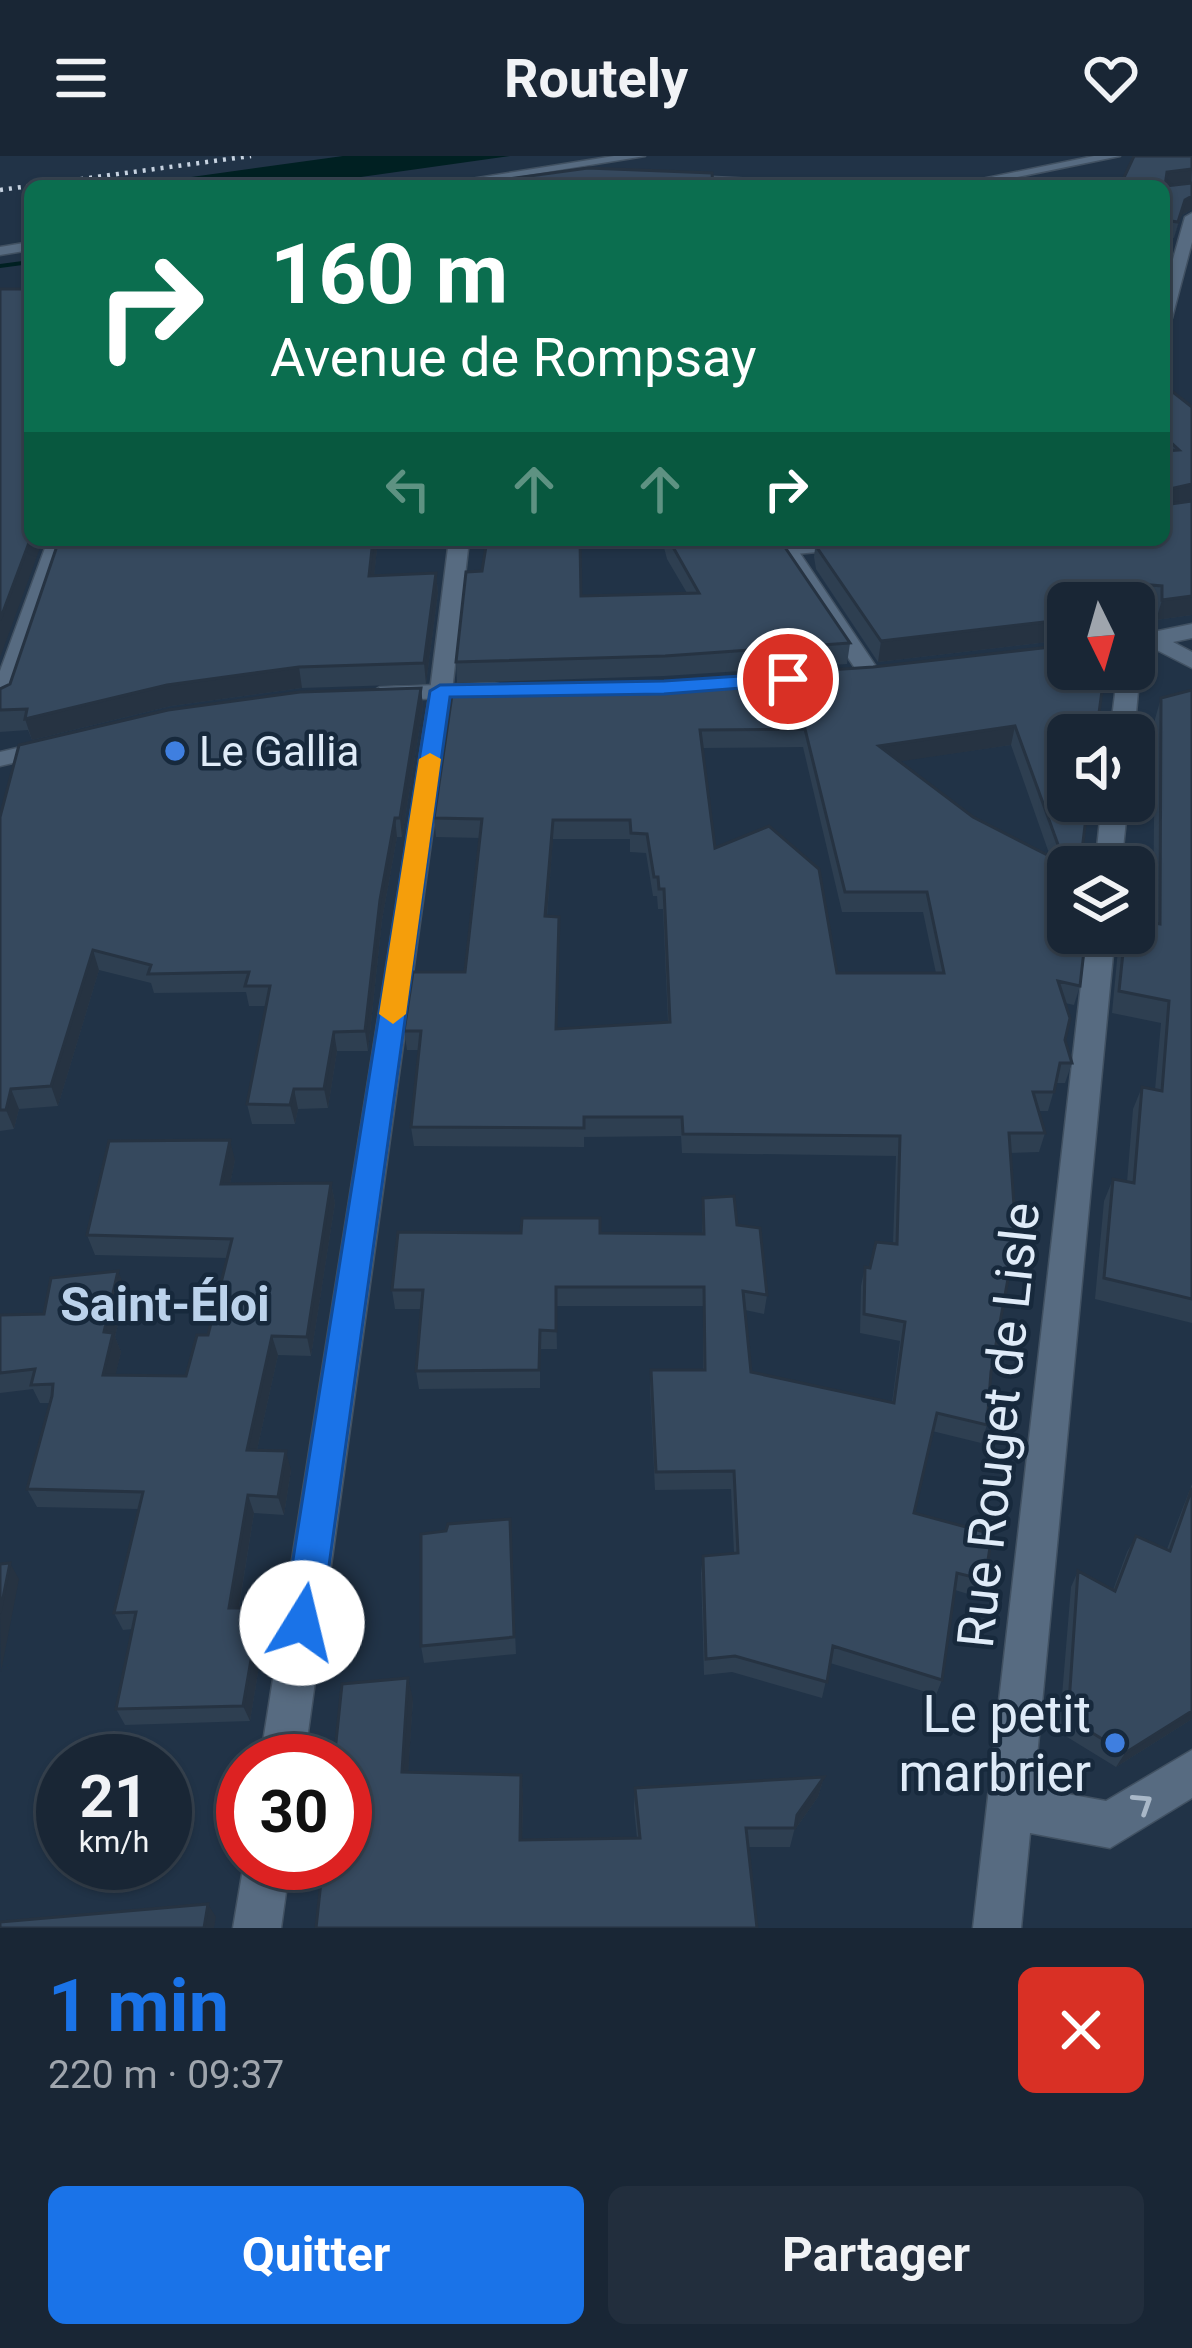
<!DOCTYPE html>
<html lang="fr">
<head>
<meta charset="utf-8">
<style>
  body { margin:0; font-family:Roboto,sans-serif; background:#222e3d; color:#f1f3f6; height:100vh; display:flex; flex-direction:column; font-size:45px; white-space:nowrap }
  * { box-sizing:border-box; margin:0 }
  p { font-size:39px; color:#9fa5ad }
  .icon { flex:none; width:66px; height:66px; fill:none; stroke:currentColor; stroke-width:2; stroke-linecap:round; stroke-linejoin:round }
  .map { position:relative; height:1772px; overflow:hidden }
  .details { display:flex; flex-direction:column; background:#192635; flex:1 }
  .details>* { flex:none }
  .banner { position:absolute; left:24px; top:24px; width:1146px; height:366px; border-radius:18px; box-shadow:0 3px 9px #0004,0 0 0 3px #374350; background:#0b6e4f; color:#fff; overflow:hidden }
  .needle { width:78px; rotate:175deg }
  .buttons { position:absolute; left:1047px; top:426px; display:grid; gap:24px }
  .buttons a { display:grid; place-items:center; width:108px; height:108px; border-radius:18px; background:#192635; box-shadow:0 3px 9px #0004,0 0 0 3px #374350; font-size:60px }
  .speed { position:absolute; left:36px; top:1578px; display:flex; gap:24px; font-size:60px; font-weight:700; text-align:center }
  .speed>* { display:grid; place-content:center; width:156px; height:156px; border-radius:50%; background:#192635; box-shadow:0 3px 9px #0004,0 0 0 3px #374350; line-height:1 }
  .speed small { font-size:30px; font-weight:400 }
  .speed .limit { border:18px solid #d22; background:#fff; color:#111 }
  .pin { position:absolute; display:grid; place-items:center; width:102px; height:102px; color:#fff; margin:-51px; border:6px solid #fff; border-radius:50%; box-shadow:0 3px 12px #0007 }
  .me { position:absolute; width:132px; margin:-66px; rotate:9deg; stroke-linejoin:round; filter:drop-shadow(0 0 9px #0008) }
  .turn { display:flex; align-items:center; gap:42px; height:252px; padding:0 48px; font-size:54px }
  .turn .icon { width:156px; height:156px; stroke-width:2.5 }
  .turn b { display:block; font-size:84px; line-height:102px }
  .lanes { display:flex; align-items:center; height:114px; padding:0 48px; background:#0003; justify-content:center; gap:60px; direction:ltr }
  .lanes .off { opacity:.35 }
  .round { display:grid; place-items:center; flex:none; width:126px; height:126px; border-radius:18px; background:#222e3d }
  .headline { display:flex; align-items:center; justify-content:space-between; height:204px; padding:0 48px }
  h1 { font-size:72px; font-weight:700; line-height:90px; color:#1a73e8 }
  .action { display:flex; gap:24px; margin-top:auto; padding:24px 48px }
  .action a { flex:1; height:138px; border-radius:18px; background:#1a73e8; color:#fff; font-size:48px; font-weight:700; line-height:138px; text-align:center }
  .action a+a { background:#222e3d; color:#f1f3f6 }
  header { display:flex; justify-content:space-between; align-items:center; height:156px; padding:0 48px; background:#192635; font-size:54px; font-weight:700 }
  .map>svg:first-child { display:block }
</style>
</head>
<body>
<header><svg class="icon" aria-label="menu" viewBox="0 0 24 24"><path d="M4 6h16M4 12h16M4 18h16"/></svg>Routely<svg class="icon" aria-label="heart" viewBox="0 0 24 24"><path d="M12 20l-8-8c-3-5 5-10 8-4 3-6 11-1 8 4z"/></svg></header>
<div class="map">
<svg width="1192" height="1772" viewBox="0 0 1192 1772">
  <rect width="100%" height="100%" fill="#213347"/>
  <path fill="#002022" d="M 343,0 L 510,0 L 297,30 L 127,30 Z"/>
  <g fill="none" stroke-linecap="round" stroke-linejoin="round">
    <path fill="#002022" fill-rule="evenodd" d="M 30,104 L 30,108 L 0,112 L 0,108 Z"/>
    <defs>
      <path id="lane" d="M 841,384 L 900,384 L 892,389 L 785,399 L 777,394 L 785,389 Z"/>
      <path id="street" d="M 1094,0 L 1120,0 L 974,30 L 948,30 Z
        M 670,19 L 816,26 L 822,30 L 674,26 Z
        M 1192,57 L 1192,86 L 1172,162 L 1164,167 L 1164,135 L 1185,61 Z
        M 48,384 L 68,384 L 12,547 L 0,554 L 0,515 Z
        M 449,384 L 469,384 L 452,535 L 304,1605 L 260,1605 L 430,535 Z
        M 771,384 L 791,384 L 881,518 L 878,523 L 862,523 Z
        M 1134,507 L 1140,513 L 1134,579 L 1110,579 L 1118,513 L 1134,513 Z
        M 1102,645 L 1128,645 L 1121,711 L 1095,711 Z
        M 1087,777 L 1115,777 L 1034,1632 L 1106,1645 L 1192,1594 L 1192,1642 L 1110,1692 L 1030,1677 L 1021,1772 L 973,1772 Z
        M 244,1707 L 290,1707 L 281,1772 L 233,1772 Z"/>
      <path id="secondary" d="M 614,0 L 645,0 L 460,30 L 428,30 Z
        M 30,86 L 30,94 L 0,99 L 0,91 Z
        M 1192,468 L 1192,482 L 1173,486 L 1192,496 L 1192,512 L 1149,490 L 1134,494 L 1134,480 Z
        M 494,527 L 502,529 L 502,539 L 380,545 L 368,538 L 380,531 Z
        M 55,583 L 67,590 L 64,595 L 0,610 L 0,596 Z"/>
    </defs>
    <use href="#lane" stroke="#415162" stroke-width="3"/>
    <use href="#street" stroke="#415162" stroke-width="3"/>
    <use href="#secondary" stroke="#415162" stroke-width="3"/>
    <use href="#lane" fill="#576b81" fill-rule="evenodd"/>
    <use href="#street" fill="#576b81" fill-rule="evenodd"/>
    <use href="#secondary" fill="#576b81" fill-rule="evenodd"/>
    <path stroke="#c6d2e0" stroke-width="4.5" stroke-dasharray="3 6" stroke-linecap="butt" d="M 0,34 L 251,0"/>
  </g>
  <path fill="#2e3f51" fill-rule="evenodd" d="M 1192,0 L 1192,53 L 1181,60 L 1174,82 L 1164,81 L 1164,30 Z
    M 1164,229 L 1192,251 L 1192,459 L 1156,464 L 1156,450 L 1134,447 L 1068,447 L 1068,477 L 1058,479 L 1057,485 L 878,506 L 816,413 L 814,401 L 816,384 L 1164,384 Z
    M 59,384 L 378,384 L 374,420 L 436,417 L 438,437 L 426,528 L 302,532 L 171,550 L 32,584 L 28,574 L 0,576 L 0,533 L 10,528 Z
    M 662,384 L 780,384 L 850,487 L 847,508 L 664,520 L 457,527 L 456,506 L 482,415 L 581,440 L 687,437 L 667,403 Z
    M 1068,489 L 1068,711 L 1080,830 L 1074,849 L 1065,847 L 1065,884 L 1072,907 L 1065,927 L 1056,927 L 1048,955 L 1038,955 L 1045,977 L 1039,996 L 1010,997 L 987,1269 L 981,1287 L 932,1275 L 914,1357 L 985,1424 L 978,1441 L 955,1434 L 942,1524 L 936,1539 L 830,1507 L 822,1542 L 732,1516 L 704,1519 L 701,1417 L 703,1400 L 734,1397 L 731,1333 L 655,1334 L 650,1232 L 651,1214 L 703,1214 L 703,1150 L 556,1150 L 557,1193 L 540,1193 L 540,1232 L 419,1233 L 416,1215 L 422,1153 L 395,1153 L 392,1134 L 600,1077 L 702,1078 L 703,1042 L 737,1069 L 767,1139 L 764,1158 L 745,1154 L 751,1216 L 892,1247 L 900,1185 L 860,1177 L 861,1130 L 865,1111 L 870,1112 L 893,1088 L 896,1000 L 682,997 L 681,980 L 584,981 L 584,991 L 414,990 L 411,971 L 419,894 L 407,894 L 404,875 L 465,816 L 480,682 L 436,681 L 434,662 L 665,525 L 873,511 ZM 1011,589 L 1050,700 L 973,661 L 899,605 ZM 803,591 L 842,756 L 923,756 L 936,817 L 837,817 L 715,692 L 702,592 ZM 553,683 L 630,683 L 630,696 L 646,697 L 653,740 L 657,740 L 658,753 L 663,753 L 668,866 L 557,873 L 559,780 L 547,760 Z
    M 421,532 L 423,551 L 402,681 L 397,681 L 382,764 L 368,895 L 337,895 L 328,952 L 298,953 L 295,968 L 252,968 L 247,948 L 266,850 L 249,850 L 246,836 L 154,837 L 151,827 L 99,814 L 58,950 L 19,953 L 14,973 L 0,975 L 0,661 Z
    M 1192,534 L 1192,1167 L 1095,1143 L 1104,1045 L 1113,1023 L 1127,1026 L 1133,953 L 1142,931 L 1155,934 L 1161,867 L 1112,857 L 1119,783 L 1121,777 L 1134,777 L 1153,766 L 1155,563 L 1161,542 Z
    M 235,1004 L 230,1028 L 331,1027 L 335,1047 L 311,1200 L 278,1199 L 257,1294 L 291,1314 L 284,1359 L 254,1357 L 239,1452 L 266,1468 L 250,1565 L 125,1569 L 116,1553 L 133,1473 L 123,1474 L 114,1457 L 139,1353 L 37,1351 L 27,1333 L 50,1247 L 40,1247 L 33,1233 L 0,1237 L 0,1159 L 44,1158 L 126,1134 L 115,1181 L 121,1196 L 115,1219 L 186,1220 L 208,1179 L 227,1102 L 95,1099 L 87,1079 Z
    M 1192,1328 L 1192,1563 L 1116,1611 L 1059,1576 L 1071,1431 L 1078,1415 L 1113,1434 L 1127,1396 L 1136,1380 L 1167,1393 Z
    M 510,1363 L 516,1498 L 424,1507 L 421,1490 L 446,1375 Z
    M 413,1543 L 408,1616 L 521,1619 L 523,1639 L 522,1684 L 637,1682 L 634,1652 L 635,1632 L 824,1621 L 818,1641 L 794,1675 L 790,1691 L 749,1691 L 316,1772 Z"/>
  <path fill="#263342" d="M 1192,13 L 1191,28 L 1164,31 L 1167,16 Z
    M 1192,40 L 1192,53 L 1181,60 L 1174,82 L 1185,44 Z
    M 1192,328 L 1192,346 L 1164,352 L 1165,334 Z
    M 30,384 L 43,384 L 0,502 L 0,464 Z
    M 373,384 L 378,384 L 372,440 L 369,420 Z
    M 436,417 L 438,437 L 426,528 L 424,507 Z
    M 1192,440 L 1192,459 L 1156,464 L 1162,444 Z
    M 1068,458 L 1068,477 L 1058,479 L 1057,485 L 878,506 L 881,485 Z
    M 299,511 L 302,532 L 171,550 L 32,584 L 25,563 L 167,529 Z
    M 421,532 L 423,551 L 402,681 L 400,662 Z
    M 1015,570 L 1011,589 L 876,609 L 879,590 Z
    M 395,662 L 397,681 L 382,764 L 368,895 L 365,875 L 380,744 Z
    M 553,664 L 553,683 L 545,780 L 545,760 Z
    M 93,794 L 99,814 L 58,950 L 51,930 Z
    M 334,876 L 337,895 L 328,952 L 324,933 Z
    M 11,933 L 19,953 L 14,973 L 6,954 Z
    M 294,933 L 298,953 L 295,968 L 290,949 Z
    M 230,984 L 235,1004 L 226,1048 L 221,1028 Z
    M 331,1027 L 335,1047 L 311,1200 L 307,1181 Z
    M 118,1115 L 126,1134 L 115,1181 L 121,1196 L 111,1238 L 103,1219 L 104,1176 Z
    M 272,1180 L 278,1199 L 253,1312 L 247,1294 Z
    M 286,1295 L 291,1314 L 284,1359 L 278,1341 Z
    M 248,1339 L 254,1357 L 236,1469 L 229,1452 Z
    M 10,1407 L 19,1423 L 1,1516 L 0,1457 Z
    M 260,1452 L 266,1468 L 250,1565 L 243,1550 Z
    M 408,1522 L 413,1543 L 407,1636 L 402,1616 Z
    M 1192,1555 L 1192,1563 L 1116,1611 L 1125,1597 Z
    M 521,1619 L 523,1639 L 522,1702 L 520,1684 Z
    M 824,1621 L 818,1641 L 794,1675 L 797,1659 Z
    M 208,1748 L 216,1761 L 214,1772 L 204,1772 Z"/>
  <path fill="#36495e" stroke="#263342" stroke-width="3" fill-rule="evenodd" d="M 1134,0 L 1192,0 L 1192,13 L 1167,16 L 1165,30 L 1192,27 L 1192,40 L 1185,44 L 1178,66 L 1164,64 L 1164,30 L 1120,30 Z
    M 588,12 L 712,17 L 713,30 L 458,30 Z
    M 0,133 L 30,133 L 30,384 L 0,464 Z
    M 1164,229 L 1192,251 L 1192,328 L 1165,334 L 1170,348 L 1192,345 L 1192,440 L 1162,444 L 1162,430 L 1116,426 L 1113,447 L 1068,447 L 1068,458 L 1054,460 L 1062,464 L 881,485 L 818,393 L 817,384 L 1164,384 L 1164,295 L 1179,294 L 1164,280 Z
    M 59,384 L 373,384 L 369,420 L 436,417 L 424,507 L 299,511 L 167,529 L 25,563 L 27,553 L 0,554 L 0,533 L 10,528 Z
    M 487,384 L 580,384 L 581,440 L 699,437 L 669,384 L 780,384 L 850,487 L 665,500 L 456,506 L 466,416 L 482,415 Z
    M 1068,489 L 1068,513 L 1105,513 L 1096,579 L 1068,579 L 1068,645 L 1088,645 L 1080,711 L 1068,711 L 1068,777 L 1086,777 L 1080,830 L 1058,825 L 1070,862 L 1065,884 L 1072,907 L 1060,907 L 1054,936 L 1033,936 L 1045,977 L 1009,977 L 1016,1079 L 991,1216 L 987,1269 L 937,1257 L 914,1357 L 992,1378 L 985,1424 L 957,1417 L 942,1524 L 833,1490 L 827,1526 L 735,1500 L 706,1503 L 703,1400 L 738,1397 L 734,1315 L 656,1316 L 651,1214 L 705,1214 L 704,1131 L 556,1131 L 556,1175 L 540,1174 L 539,1214 L 416,1215 L 423,1134 L 392,1134 L 398,1076 L 521,1077 L 522,1062 L 600,1062 L 600,1077 L 704,1078 L 703,1042 L 734,1040 L 737,1069 L 760,1072 L 767,1139 L 743,1135 L 751,1216 L 894,1247 L 905,1166 L 864,1158 L 865,1111 L 870,1112 L 876,1086 L 897,1088 L 900,980 L 683,978 L 682,961 L 584,961 L 584,972 L 411,971 L 421,875 L 404,875 L 413,816 L 465,816 L 482,663 L 434,662 L 453,532 L 665,525 L 873,511 ZM 1015,570 L 1065,708 L 973,661 L 879,590 ZM 805,573 L 845,736 L 927,736 L 944,817 L 837,817 L 819,713 L 769,670 L 715,692 L 700,574 ZM 553,664 L 630,664 L 631,677 L 647,678 L 654,721 L 658,721 L 659,733 L 664,733 L 670,866 L 556,873 L 559,761 L 545,760 Z
    M 421,532 L 400,662 L 395,662 L 380,744 L 365,875 L 334,876 L 324,933 L 294,933 L 290,949 L 247,948 L 270,830 L 245,830 L 249,816 L 148,818 L 151,809 L 93,794 L 51,930 L 11,933 L 6,954 L 0,954 L 0,661 L 19,589 L 168,554 L 300,536 Z
    M 1192,534 L 1192,1143 L 1104,1122 L 1113,1023 L 1134,1027 L 1142,931 L 1162,935 L 1169,845 L 1119,835 L 1125,777 L 1134,777 L 1134,763 L 1160,768 L 1161,542 Z
    M 230,984 L 221,1028 L 331,1027 L 307,1181 L 272,1180 L 247,1294 L 286,1295 L 278,1341 L 248,1339 L 229,1452 L 260,1452 L 243,1550 L 116,1553 L 136,1456 L 114,1457 L 143,1336 L 27,1333 L 52,1240 L 53,1228 L 31,1229 L 35,1213 L 0,1217 L 0,1159 L 44,1158 L 51,1122 L 118,1115 L 104,1176 L 113,1177 L 103,1219 L 186,1220 L 197,1179 L 208,1179 L 232,1083 L 87,1079 L 109,985 Z
    M 1192,1332 L 1192,1555 L 1125,1597 L 1068,1562 L 1078,1415 L 1115,1435 L 1136,1380 L 1170,1395 Z
    M 510,1363 L 514,1481 L 421,1490 L 421,1378 L 446,1375 L 448,1368 Z
    M 10,1407 L 0,1457 L 0,1408 Z
    M 408,1522 L 402,1616 L 521,1619 L 520,1684 L 640,1682 L 635,1632 L 824,1621 L 797,1659 L 795,1672 L 746,1672 L 757,1772 L 316,1772 L 323,1707 L 345,1707 L 345,1605 L 334,1605 L 342,1528 Z
    M 208,1748 L 204,1772 L 0,1772 L 0,1766 Z"/>
  <defs><path id="oneway-chevron" d="M-2-3.5L2.5 0L-2 3.5" fill="none" stroke-width="1.6" stroke-linecap="round" stroke-linejoin="round" transform="scale(3)"/></defs>
  <use stroke="#a9b8c8" href="#oneway-chevron" transform="translate(1143 1647) rotate(-33)"/>
  <path fill="#1a73e8" stroke="#114b97" stroke-width="3" d="M 788,517 L 795,519 L 795,528 L 664,538 L 450,541 L 321,1467 L 316,1480 L 302,1486 L 289,1480 L 283,1467 L 430,535 L 440,529 L 664,525 Z"/>
  <path fill="#f59e0b" d="M 430,597 L 441,603 L 406,858 L 393,868 L 379,858 L 419,603 Z"/>
  <g fill="#3f7fe0" stroke="#17293c" stroke-width="4.5">
    <circle cx="175" cy="595" r="12"/>
    <circle cx="1115" cy="1587" r="12"/>
  </g>
  <g text-anchor="middle" stroke-width="9" stroke-linejoin="round" paint-order="stroke">
    <g font-size="42" fill="#dfebf8" stroke="#17293c" text-anchor="start">
      <text x="199" y="610">Le Gallia</text>
    </g>
    <g font-size="48" font-weight="bold" fill="#bbd2eb" stroke="#17293c">
      <text x="165" y="1165">Saint-Éloi</text>
    </g>
    <g font-size="51" fill="#dfebf8" stroke="#17293c">
      <text transform="translate(998 1269) rotate(-84)" y="18">Rue Rouget de Lisle</text>
    </g>
    <g font-size="51" fill="#dfebf8" stroke="#17293c" text-anchor="end">
      <text x="1091" y="1576">Le petit<tspan x="1091" dy="59">marbrier</tspan></text>
    </g>
  </g>
</svg>
<div class="buttons">
<a><svg class="needle" viewBox="-14 -14 28 28"><path d="M0-13l5 13h-10z" fill="#e53935"/><path d="M0 13l5-13h-10z" fill="#9fa5ad"/></svg></a>
<a><svg class="icon" aria-label="sound" viewBox="0 0 24 24"><path d="M4 9h4l5-4v14l-5-4H4zM17 9q2 3 0 6"/></svg></a>
<a><svg class="icon" aria-label="layers" viewBox="0 0 24 24"><path d="M12 4l9 5-9 5-9-5zM3 14l9 5 9-5"/></svg></a>
</div>
<div class="speed"><div>21<small>km/h</small></div><div class="limit">30</div></div>
<div class="pin" style="left:788px;top:523px;background:#d93025"><svg class="icon" aria-label="arrive" viewBox="0 0 24 24"><path d="M6 21V4h12l-3 4 3 4H6"/></svg></div>
<svg class="me" style="left:302px;top:1467px" viewBox="-20 -20 40 40"><circle r="19" fill="#fff"/><path d="M0-13L10 11 0 6-10 11z" fill="#1a73e8"/></svg>
<div class="banner">
<div class="turn"><svg class="icon" aria-label="right" viewBox="0 0 24 24"><path d="M7 20v-9h11M14 6l5 5-5 5"/></svg><div><b>160 m</b>Avenue de Rompsay</div></div>
<div class="lanes"><svg class="icon off" aria-label="left" viewBox="0 0 24 24"><path d="M17 20v-9H6M10 6l-5 5 5 5"/></svg><svg class="icon off" aria-label="ahead" viewBox="0 0 24 24"><path d="M12 20V5M6 11l6-6 6 6"/></svg><svg class="icon off" aria-label="ahead" viewBox="0 0 24 24"><path d="M12 20V5M6 11l6-6 6 6"/></svg><svg class="icon" aria-label="right" viewBox="0 0 24 24"><path d="M7 20v-9h11M14 6l5 5-5 5"/></svg></div>
</div>
</div>
<section class="details">
<div class="headline"><div><h1>1 min</h1><p>220 m · 09:37</p></div><a class="round" style="background:#d93025;color:#fff"><svg class="icon" aria-label="close" viewBox="0 0 24 24"><path d="M6 6l12 12M18 6L6 18"/></svg></a></div>
<div class="action"><a>Quitter</a><a>Partager</a></div>
</section>
</body>
</html>
